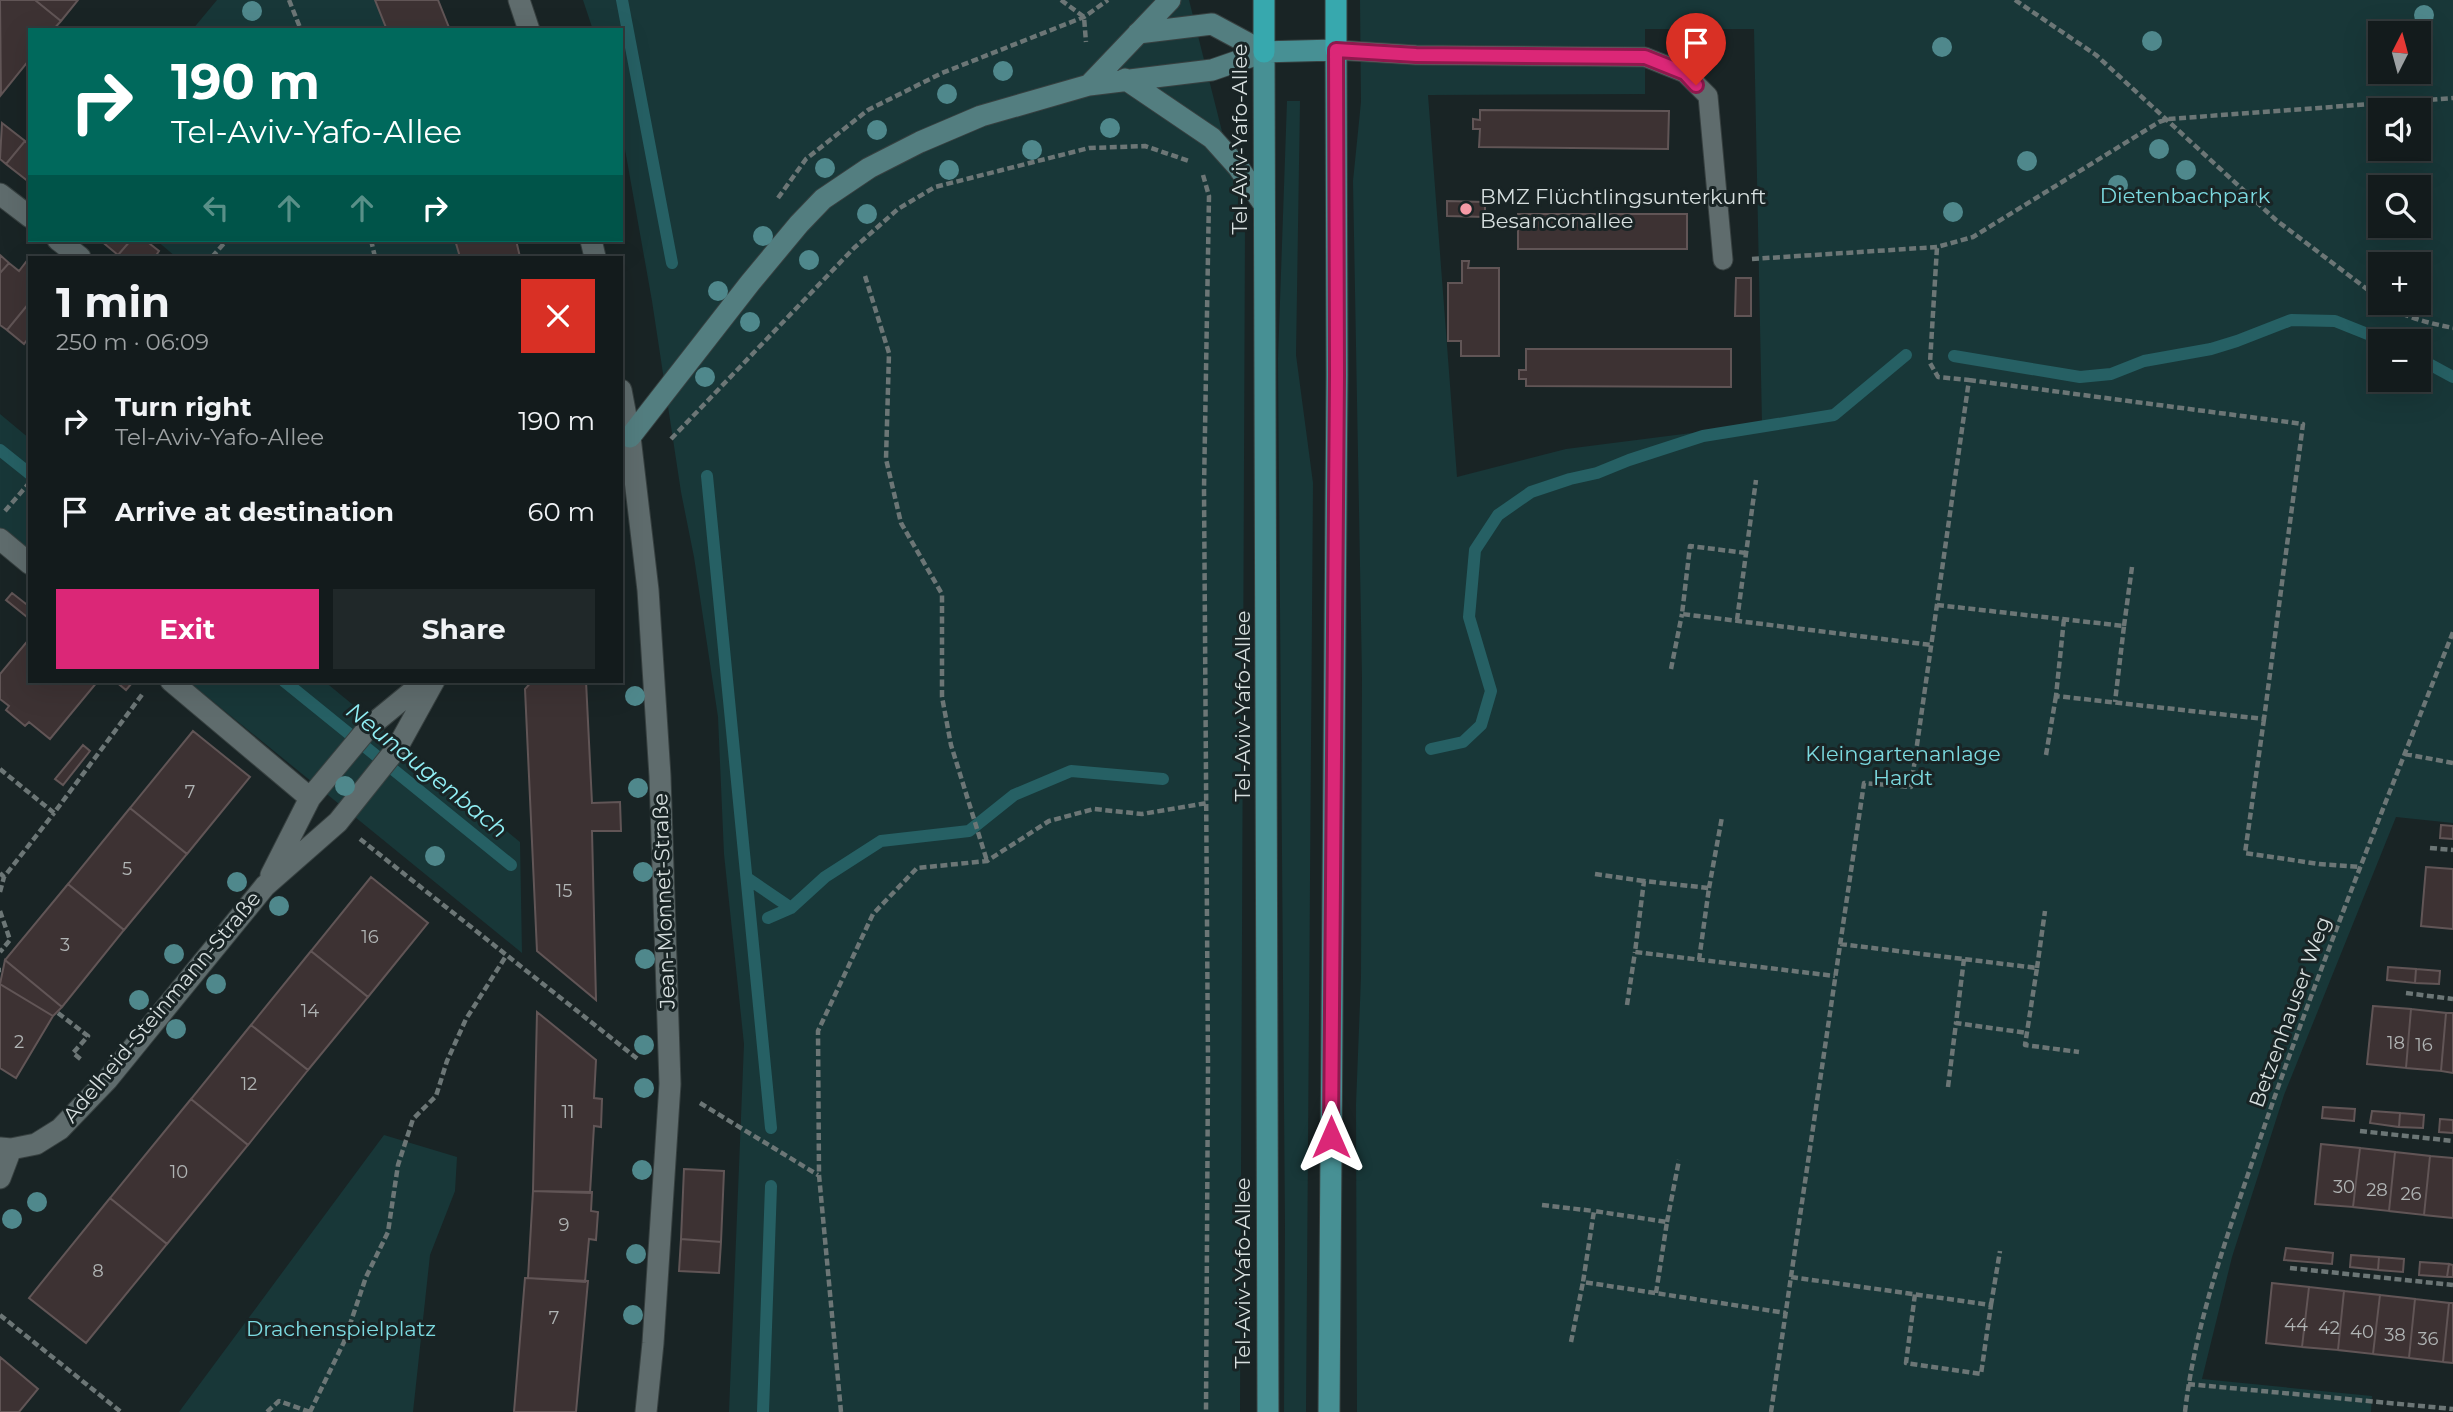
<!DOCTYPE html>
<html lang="en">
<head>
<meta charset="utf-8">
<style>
  body { margin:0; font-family:Montserrat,sans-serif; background:#202829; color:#f1f3f6; height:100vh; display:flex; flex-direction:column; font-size:26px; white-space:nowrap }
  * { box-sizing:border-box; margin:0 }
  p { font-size:23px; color:#9da1a3 }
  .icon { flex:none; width:38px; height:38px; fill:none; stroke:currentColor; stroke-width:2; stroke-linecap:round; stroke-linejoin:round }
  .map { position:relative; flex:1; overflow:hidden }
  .side { position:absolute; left:28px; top:256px; width:595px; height:427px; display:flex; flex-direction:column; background:#131b1c; border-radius:0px; box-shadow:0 7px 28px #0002,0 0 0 2px #32393b }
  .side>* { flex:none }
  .banner { position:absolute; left:28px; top:28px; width:595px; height:214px; border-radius:0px; box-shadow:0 7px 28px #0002,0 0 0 2px #32393b; background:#00695c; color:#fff; overflow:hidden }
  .needle { width:46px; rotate:6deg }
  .controls { position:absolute; left:2368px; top:21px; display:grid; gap:14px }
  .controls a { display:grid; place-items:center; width:63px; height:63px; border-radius:0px; background:#131b1c; box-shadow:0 7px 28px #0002,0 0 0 2px #32393b; font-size:35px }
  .pin { position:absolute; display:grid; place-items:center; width:60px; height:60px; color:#fff; margin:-72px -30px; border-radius:50% 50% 50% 0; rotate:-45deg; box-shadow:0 0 7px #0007 }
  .pin .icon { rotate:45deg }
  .me { position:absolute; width:77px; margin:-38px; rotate:0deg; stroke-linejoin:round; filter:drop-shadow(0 0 5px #0008) }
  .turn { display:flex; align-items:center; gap:24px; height:147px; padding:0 28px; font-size:32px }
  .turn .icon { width:91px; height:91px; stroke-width:2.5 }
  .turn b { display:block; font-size:49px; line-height:60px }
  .lanes { display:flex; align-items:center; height:66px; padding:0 28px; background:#0003; justify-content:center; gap:35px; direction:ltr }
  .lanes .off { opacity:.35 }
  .round { display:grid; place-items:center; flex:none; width:74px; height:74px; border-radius:0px; background:#202829 }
  .head { display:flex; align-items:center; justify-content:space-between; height:119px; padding:0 28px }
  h1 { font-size:42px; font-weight:700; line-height:52px }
  .button { display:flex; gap:14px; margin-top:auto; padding:14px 28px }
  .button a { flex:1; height:80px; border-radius:0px; background:#db2777; color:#fff; font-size:28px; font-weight:700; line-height:80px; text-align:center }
  .button a+a { background:#202829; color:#f1f3f6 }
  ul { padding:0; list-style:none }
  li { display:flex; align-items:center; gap:21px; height:91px; padding:0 28px }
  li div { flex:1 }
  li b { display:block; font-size:26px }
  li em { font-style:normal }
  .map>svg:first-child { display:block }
</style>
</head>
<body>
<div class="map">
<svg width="2453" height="1412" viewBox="0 0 2453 1412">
  <rect width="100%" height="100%" fill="#192425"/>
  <path fill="#183738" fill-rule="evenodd" d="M 217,0 L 375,0 L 387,30 L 192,30 Z
    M 583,0 L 1189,0 L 1245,223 L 1240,1412 L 729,1412 L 744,1044 L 724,854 L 718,717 L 694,557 L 681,492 L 652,301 L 621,127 L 621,30 L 593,30 Z
    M 1360,0 L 2453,0 L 2453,823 L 2396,817 L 2284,1095 L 2232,1257 L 2202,1379 L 2372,1396 L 2371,1412 L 1357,1412 L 1356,1105 L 1361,977 L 1362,676 L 1353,181 L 1361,102 ZM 1645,29 L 1754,29 L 1762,424 L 1566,449 L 1457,477 L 1428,95 L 1645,94 ZM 2380,33 L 2418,33 L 2418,72 L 2380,72 ZM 2380,110 L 2418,110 L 2418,149 L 2380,149 ZM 2380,187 L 2418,187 L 2418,226 L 2380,226 ZM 2380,264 L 2418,264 L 2418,303 L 2380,303 ZM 2380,341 L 2418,341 L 2418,380 L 2380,380 Z
    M 1287,101 L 1300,101 L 1296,355 L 1313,483 L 1306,1412 L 1284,1412 L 1285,1227 L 1278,359 Z
    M 156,240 L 455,240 L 460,257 L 176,257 Z
    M 0,414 L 30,439 L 30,552 L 0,528 Z
    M 188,681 L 324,681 L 520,842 L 522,953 Z
    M 384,1135 L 457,1157 L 455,1191 L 430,1255 L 413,1412 L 179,1412 Z"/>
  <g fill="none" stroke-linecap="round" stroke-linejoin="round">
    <path stroke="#266064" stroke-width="12" d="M 622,0 L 672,263
      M 1954,356 L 2080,377 L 2111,374 L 2144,361 L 2211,349 L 2237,341 L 2291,320 L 2335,321 L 2385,341
      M 2418,358 L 2453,377
      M 0,450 L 30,474
      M 707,476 L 771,1128
      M 284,681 L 511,865
      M 1431,749 L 1463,742 L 1481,725 L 1491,691 L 1469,617 L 1475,550 L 1498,515 L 1531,492 L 1570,479 L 1597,473 L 1629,460 L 1703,436 L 1834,415 L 1906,355
      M 747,878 L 791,908
      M 768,918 L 791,908 L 825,877 L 881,841 L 969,831 L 1014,795 L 1071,771 L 1163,779
      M 763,1412 L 771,1186"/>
  </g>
  <path fill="#3d3233" stroke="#615556" stroke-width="2" d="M 0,0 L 35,0 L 61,21 L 53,30 L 30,30 L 30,59 L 1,95 Z
    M 35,0 L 78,0 L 61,21 Z
    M 375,0 L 438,0 L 450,30 L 387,30 Z
    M 1480,110 L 1669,111 L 1668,149 L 1479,147 L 1480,129 L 1473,129 L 1473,119 L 1480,120 Z
    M 2,123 L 25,141 L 6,164 L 0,159 Z
    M 25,141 L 30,146 L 29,182 L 6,164 Z
    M 1447,201 L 1485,202 L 1485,217 L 1447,216 Z
    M 1518,214 L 1687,214 L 1687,249 L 1518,249 L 1518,229 L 1511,229 L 1511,221 L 1518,221 Z
    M 100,240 L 131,240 L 118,255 Z
    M 131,240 L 145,240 L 159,251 L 155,257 L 121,257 L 118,255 Z
    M 455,240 L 516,240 L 520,257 L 460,257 Z
    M 0,255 L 9,263 L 0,273 Z
    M 1462,261 L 1469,261 L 1468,268 L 1499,268 L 1499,356 L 1461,356 L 1461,341 L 1448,341 L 1448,283 L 1462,283 Z
    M 26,262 L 30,266 L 30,302 L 7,330 L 0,325 L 0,273 L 9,263 L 19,271 Z
    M 1736,278 L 1751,278 L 1751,316 L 1735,316 Z
    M 30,302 L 30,342 L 27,340 L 24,344 L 7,330 Z
    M 1526,349 L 1731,349 L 1731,387 L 1526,386 L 1526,379 L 1519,379 L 1519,370 L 1526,370 Z
    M 12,593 L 30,607 L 27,617 L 6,600 Z
    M 30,638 L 30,681 L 98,681 L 50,739 L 29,722 L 25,726 L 6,710 L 9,706 L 0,699 L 0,674 Z
    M 115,681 L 129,681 L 132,683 L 126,690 Z
    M 532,681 L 586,681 L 592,803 L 620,802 L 621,831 L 592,831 L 596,1000 L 537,951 L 525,689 Z
    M 193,731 L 250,777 L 187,854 L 130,808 Z
    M 83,745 L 90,751 L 63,785 L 55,779 Z
    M 130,808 L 187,854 L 124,930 L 68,884 Z
    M 2441,825 L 2453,826 L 2453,839 L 2440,838 Z
    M 2426,867 L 2453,869 L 2453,929 L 2421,926 Z
    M 371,877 L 428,923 L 368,997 L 311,951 Z
    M 68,884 L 124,930 L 62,1007 L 5,960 Z
    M 311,951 L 368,997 L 308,1070 L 251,1025 Z
    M 5,960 L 62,1007 L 53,1016 L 0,984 Z
    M 2388,967 L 2416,969 L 2415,983 L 2387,980 Z
    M 2416,969 L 2440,971 L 2439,984 L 2415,983 Z
    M 0,984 L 53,1016 L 16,1078 L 0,1068 Z
    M 2373,1006 L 2411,1009 L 2406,1068 L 2367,1064 Z
    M 2411,1009 L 2446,1013 L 2441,1071 L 2406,1068 Z
    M 537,1012 L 596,1060 L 594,1098 L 602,1099 L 601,1127 L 594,1126 L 590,1193 L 533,1191 Z
    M 2446,1013 L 2453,1013 L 2453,1073 L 2441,1071 Z
    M 251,1025 L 308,1070 L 248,1145 L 191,1099 Z
    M 191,1099 L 248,1145 L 167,1244 L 110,1198 Z
    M 2323,1107 L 2355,1109 L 2354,1121 L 2322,1118 Z
    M 2372,1111 L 2400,1113 L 2399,1127 L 2370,1123 Z
    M 2400,1113 L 2424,1115 L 2423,1128 L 2399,1127 Z
    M 2440,1119 L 2453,1120 L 2453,1133 L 2439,1132 Z
    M 2321,1144 L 2360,1148 L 2353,1207 L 2315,1204 Z
    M 2360,1148 L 2395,1152 L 2389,1211 L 2353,1207 Z
    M 2395,1152 L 2430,1156 L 2424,1215 L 2389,1211 Z
    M 2430,1156 L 2453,1158 L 2453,1218 L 2424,1215 Z
    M 684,1169 L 724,1171 L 721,1242 L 681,1239 Z
    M 533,1191 L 592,1192 L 591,1211 L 598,1212 L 596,1240 L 589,1239 L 585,1282 L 528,1278 Z
    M 110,1198 L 167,1244 L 86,1343 L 29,1298 Z
    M 681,1239 L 721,1242 L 719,1273 L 679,1271 Z
    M 2286,1248 L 2333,1253 L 2332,1264 L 2284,1260 Z
    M 2351,1255 L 2379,1257 L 2378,1270 L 2350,1267 Z
    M 2379,1257 L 2404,1259 L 2403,1272 L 2378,1270 Z
    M 2420,1262 L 2449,1264 L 2447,1277 L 2419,1275 Z
    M 2449,1264 L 2453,1265 L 2453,1277 L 2447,1277 Z
    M 525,1278 L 588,1281 L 576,1412 L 514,1412 Z
    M 2272,1283 L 2309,1287 L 2302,1347 L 2266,1343 Z
    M 2309,1287 L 2344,1291 L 2338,1350 L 2302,1347 Z
    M 2344,1291 L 2380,1295 L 2373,1354 L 2338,1350 Z
    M 2380,1295 L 2415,1299 L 2409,1358 L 2373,1354 Z
    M 2415,1299 L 2449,1303 L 2443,1362 L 2409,1358 Z
    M 2449,1303 L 2453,1303 L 2453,1363 L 2443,1362 Z
    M 0,1357 L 38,1389 L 19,1412 L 0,1412 Z"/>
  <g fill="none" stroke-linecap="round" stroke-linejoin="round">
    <defs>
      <path id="lane" d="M 1336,50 L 1416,55 L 1645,57 L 1685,73 L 1708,96 L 1723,260"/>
      <path id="street" d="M 519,0 L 529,30
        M 0,194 L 30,217
        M 58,240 L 80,257
        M 591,240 L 595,257
        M 621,390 L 630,437 L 648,590 L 660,776 L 670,1084 L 653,1343 L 646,1412
        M 0,539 L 30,564
        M 171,681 L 310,798
        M 271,875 L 310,798 L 369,727 L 425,681
        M 0,1148 L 11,1149 L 36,1144 L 60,1129 L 107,1080 L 265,886 L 338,822 L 397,748 L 434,681
        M 0,1178 L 11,1149"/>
      <path id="secondary" d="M 1138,33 L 1212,24 L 1264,52
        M 1125,79 L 1212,138 L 1238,167 L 1263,203
        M 1089,85 L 1170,0
        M 630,437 L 750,283 L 799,224 L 823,199 L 869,168 L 920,142 L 981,116 L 1089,85 L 1212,70 L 1264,52"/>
      <path id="primary" d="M 1268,1412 L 1264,52 L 1336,50 L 1337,375 L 1329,1412"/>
      <path id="highway" d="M 1336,50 L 1336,0
        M 1264,52 L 1264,0"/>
    </defs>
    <use href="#lane" stroke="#374040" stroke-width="21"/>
    <use href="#street" stroke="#374040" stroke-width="23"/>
    <use href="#secondary" stroke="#374040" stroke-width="23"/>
    <use href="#primary" stroke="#374040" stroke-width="23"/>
    <use href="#highway" stroke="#374040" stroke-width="23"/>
    <path stroke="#6c7676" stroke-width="4.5" stroke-dasharray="7 3.5" stroke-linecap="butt" d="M 289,0 L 301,30
      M 1061,0 L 1084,17 L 1086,42
      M 2015,0 L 2096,55 L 2276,220 L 2380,299
      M 1203,175 L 1209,196 L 1204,489 L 1208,1065 L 1206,1412
      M 778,198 L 806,159 L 868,110 L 942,73 L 1084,17 L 1108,0
      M 371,240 L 375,257
      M 212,257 L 227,240
      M 1752,259 L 1937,247 L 1973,237 L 2159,122 L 2168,119 L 2453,98
      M 865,276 L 889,353 L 886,459 L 901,523 L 942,594 L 942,697 L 951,745 L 987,861
      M 2384,303 C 2404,318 2430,323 2453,328
      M 1969,380 L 2303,424 L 2264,719 L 2056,696 L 2064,619
      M 671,439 L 854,248 L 898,209 L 935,187 L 1089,148 L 1145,146 L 1189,161
      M 5,511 L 30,482
      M 1746,553 L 1690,546 L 1682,614 L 1931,645
      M 1937,605 L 2124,626 L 2115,702
      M 1737,620 L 1756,480
      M 2124,626 L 2132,567
      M 1671,669 L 1682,614
      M 2264,719 L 2245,853 L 2319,864 L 2361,867
      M 2405,754 L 2453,763
      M 2046,755 L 2056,696
      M 0,769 L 54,813 L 144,692
      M 360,839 L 639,1060
      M 2430,848 L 2453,850
      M 0,873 L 4,877 L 54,813
      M 1595,874 L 1644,881
      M 1709,888 L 1722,817
      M 0,892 L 4,877
      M 0,911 L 10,940 L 0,952
      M 1840,944 L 2037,968 L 2025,1045 L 2079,1052
      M 1964,959 L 1956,1023 L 2027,1033
      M 1699,960 L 1709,888 L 1644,881 L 1635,952 L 1835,976
      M 2037,968 L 2045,911
      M 0,970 L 1,970
      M 2406,993 L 2453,999
      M 1627,1005 L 1635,952
      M 58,1013 L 88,1036 L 73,1053 L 83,1061
      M 1948,1087 L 1956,1023
      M 700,1103 L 818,1175
      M 2360,1131 L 2453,1141
      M 1542,1205 L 1594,1211
      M 1667,1222 L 1679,1160
      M 2290,1268 L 2453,1285
      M 1791,1277 L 1991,1305 L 1981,1374 L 1906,1363 L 1915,1294
      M 1656,1293 L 1667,1222 L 1594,1211 L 1583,1282 L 1786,1313
      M 1991,1305 L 2000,1251
      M 0,1315 L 121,1412
      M 1571,1342 L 1583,1282
      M 2188,1384 L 2453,1409
      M 267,1412 L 279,1401 L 310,1412
      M 310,1412 L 344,1342 L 366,1277 L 388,1232 L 398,1165 L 413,1119 L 436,1096 L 447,1061 L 466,1019 L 506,956
      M 841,1412 L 819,1175 L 818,1031 L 873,914 L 917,868 L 987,861 L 1049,821 L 1094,809 L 1142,814 L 1207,803
      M 1771,1412 L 1864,783 L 1911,787 L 1969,380 L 1938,377 L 1930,363 L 1937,247
      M 2185,1412 C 2195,1322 2230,1228 2259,1142 C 2318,970 2386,801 2453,632"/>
    <use href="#lane" stroke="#5f6c6d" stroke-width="19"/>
    <use href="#street" stroke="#5f6c6d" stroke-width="21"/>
    <use href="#secondary" stroke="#537e80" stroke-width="21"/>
    <use href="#primary" stroke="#479094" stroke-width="21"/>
    <use href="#highway" stroke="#37a8ae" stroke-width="21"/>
  </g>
  <g fill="#4f888c">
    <circle cx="252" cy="11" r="10"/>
    <circle cx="2424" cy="15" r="10"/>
    <circle cx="2152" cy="41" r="10"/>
    <circle cx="1942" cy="47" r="10"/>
    <circle cx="1003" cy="71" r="10"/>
    <circle cx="947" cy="94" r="10"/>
    <circle cx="1110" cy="128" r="10"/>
    <circle cx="877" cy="130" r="10"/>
    <circle cx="2159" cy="149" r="10"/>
    <circle cx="1032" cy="150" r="10"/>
    <circle cx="2027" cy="161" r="10"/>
    <circle cx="825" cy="168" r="10"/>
    <circle cx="949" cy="170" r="10"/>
    <circle cx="2186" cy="170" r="10"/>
    <circle cx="2118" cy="185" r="10"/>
    <circle cx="1953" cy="212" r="10"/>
    <circle cx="867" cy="214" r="10"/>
    <circle cx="763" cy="236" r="10"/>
    <circle cx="809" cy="260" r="10"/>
    <circle cx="718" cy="291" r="10"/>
    <circle cx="750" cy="322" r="10"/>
    <circle cx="705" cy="377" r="10"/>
    <circle cx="635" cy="696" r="10"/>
    <circle cx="345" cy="786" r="10"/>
    <circle cx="638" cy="788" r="10"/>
    <circle cx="435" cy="856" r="10"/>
    <circle cx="643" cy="872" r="10"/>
    <circle cx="237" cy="882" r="10"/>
    <circle cx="279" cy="906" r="10"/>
    <circle cx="174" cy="954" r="10"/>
    <circle cx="645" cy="959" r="10"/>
    <circle cx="216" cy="984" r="10"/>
    <circle cx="139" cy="1000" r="10"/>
    <circle cx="176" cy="1029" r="10"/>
    <circle cx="644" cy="1045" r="10"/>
    <circle cx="644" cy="1088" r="10"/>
    <circle cx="642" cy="1170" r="10"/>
    <circle cx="37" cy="1202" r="10"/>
    <circle cx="12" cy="1219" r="10"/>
    <circle cx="636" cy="1254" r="10"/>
    <circle cx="633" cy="1315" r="10"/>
  </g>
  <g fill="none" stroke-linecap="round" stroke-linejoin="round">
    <defs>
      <path id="route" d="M 1331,1137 L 1337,375 L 1336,50 L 1416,55 L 1645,57 L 1685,73 L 1696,85"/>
    </defs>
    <use href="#route" stroke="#8e194d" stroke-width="18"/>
    <use href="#route" stroke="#db2777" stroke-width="12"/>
  </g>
  <circle fill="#f49aa6" stroke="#192425" stroke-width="2.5" cx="1466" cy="209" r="7"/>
  <g text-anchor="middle" stroke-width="6" stroke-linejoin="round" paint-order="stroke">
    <g font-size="18" fill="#b0b4b4">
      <text x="190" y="798">7</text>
      <text x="127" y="875">5</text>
      <text x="564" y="897">15</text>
      <text x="370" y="943">16</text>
      <text x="65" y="951">3</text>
      <text x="310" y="1017">14</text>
      <text x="19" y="1048">2</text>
      <text x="2396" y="1049">18</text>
      <text x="2424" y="1051">16</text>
      <text x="249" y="1090">12</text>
      <text x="568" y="1118">11</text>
      <text x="179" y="1178">10</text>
      <text x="2344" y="1193">30</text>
      <text x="2377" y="1196">28</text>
      <text x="2411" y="1200">26</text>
      <text x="564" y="1231">9</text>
      <text x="98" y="1277">8</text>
      <text x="554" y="1324">7</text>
      <text x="2296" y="1331">44</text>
      <text x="2329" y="1334">42</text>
      <text x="2362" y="1338">40</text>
      <text x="2395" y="1341">38</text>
      <text x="2428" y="1345">36</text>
    </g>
    <g font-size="21" fill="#d7dfdf" stroke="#192425">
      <text transform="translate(1240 139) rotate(-90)" y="7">Tel-Aviv-Yafo-Allee</text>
      <text transform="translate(1243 706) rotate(-90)" y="7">Tel-Aviv-Yafo-Allee</text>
      <text transform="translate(664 901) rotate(-92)" y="7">Jean-Monnet-Straße</text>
      <text transform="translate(162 1007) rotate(-50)" y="7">Adelheid-Steinmann-Straße</text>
      <text transform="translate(2290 1012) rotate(-70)" y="7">Betzenhauser Weg</text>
      <text transform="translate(1243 1273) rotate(-90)" y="7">Tel-Aviv-Yafo-Allee</text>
    </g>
    <g font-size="21" fill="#7cdae0" stroke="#192425">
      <text x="2185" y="203">Dietenbachpark</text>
      <text x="1903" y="761">Kleingartenanlage<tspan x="1903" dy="24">Hardt</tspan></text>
      <text x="341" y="1336">Drachenspielplatz</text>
    </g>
    <g font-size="21" fill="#d7dfdf" stroke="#192425" text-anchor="start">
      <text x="1480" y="204">BMZ Flüchtlingsunterkunft<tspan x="1480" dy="24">Besanconallee</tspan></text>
    </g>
    <g font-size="23" font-style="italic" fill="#91eff5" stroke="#192425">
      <text transform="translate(427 770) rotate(39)" y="8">Neunaugenbach</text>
    </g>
  </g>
</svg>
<div class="controls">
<a><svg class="needle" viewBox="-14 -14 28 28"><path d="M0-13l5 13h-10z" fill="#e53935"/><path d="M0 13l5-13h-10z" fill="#9da1a3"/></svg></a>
<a><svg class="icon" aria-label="sound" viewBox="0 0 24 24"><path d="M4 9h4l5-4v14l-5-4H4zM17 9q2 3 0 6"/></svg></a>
<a><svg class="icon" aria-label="search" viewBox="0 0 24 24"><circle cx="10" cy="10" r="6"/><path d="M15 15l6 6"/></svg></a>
<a>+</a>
<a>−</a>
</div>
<div class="pin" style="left:1696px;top:85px;background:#d93025"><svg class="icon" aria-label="arrive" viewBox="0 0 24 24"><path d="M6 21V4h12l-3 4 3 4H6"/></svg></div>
<svg class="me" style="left:1331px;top:1137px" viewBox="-20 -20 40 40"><path d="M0-17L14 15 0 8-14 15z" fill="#db2777" stroke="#fff" stroke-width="4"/></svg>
<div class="banner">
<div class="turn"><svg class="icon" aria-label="right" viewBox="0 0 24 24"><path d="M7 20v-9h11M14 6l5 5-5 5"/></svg><div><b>190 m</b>Tel-Aviv-Yafo-Allee</div></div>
<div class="lanes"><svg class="icon off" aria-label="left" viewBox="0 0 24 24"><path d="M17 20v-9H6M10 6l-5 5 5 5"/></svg><svg class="icon off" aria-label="ahead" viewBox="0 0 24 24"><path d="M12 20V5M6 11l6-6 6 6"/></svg><svg class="icon off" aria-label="ahead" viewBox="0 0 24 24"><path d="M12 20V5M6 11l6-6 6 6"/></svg><svg class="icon" aria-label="right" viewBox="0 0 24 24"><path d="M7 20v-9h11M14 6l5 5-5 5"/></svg></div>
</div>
<section class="side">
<div class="head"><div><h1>1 min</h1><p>250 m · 06:09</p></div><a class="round" style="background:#d93025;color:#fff"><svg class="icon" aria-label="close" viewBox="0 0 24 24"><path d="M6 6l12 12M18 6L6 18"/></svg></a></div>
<ul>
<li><svg class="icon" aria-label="right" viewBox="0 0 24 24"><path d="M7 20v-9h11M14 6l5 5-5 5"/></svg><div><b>Turn right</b><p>Tel-Aviv-Yafo-Allee</p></div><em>190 m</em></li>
<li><svg class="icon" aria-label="arrive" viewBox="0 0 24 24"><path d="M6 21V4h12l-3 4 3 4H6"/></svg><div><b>Arrive at destination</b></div><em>60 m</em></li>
</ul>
<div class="button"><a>Exit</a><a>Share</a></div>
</section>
</div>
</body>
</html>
